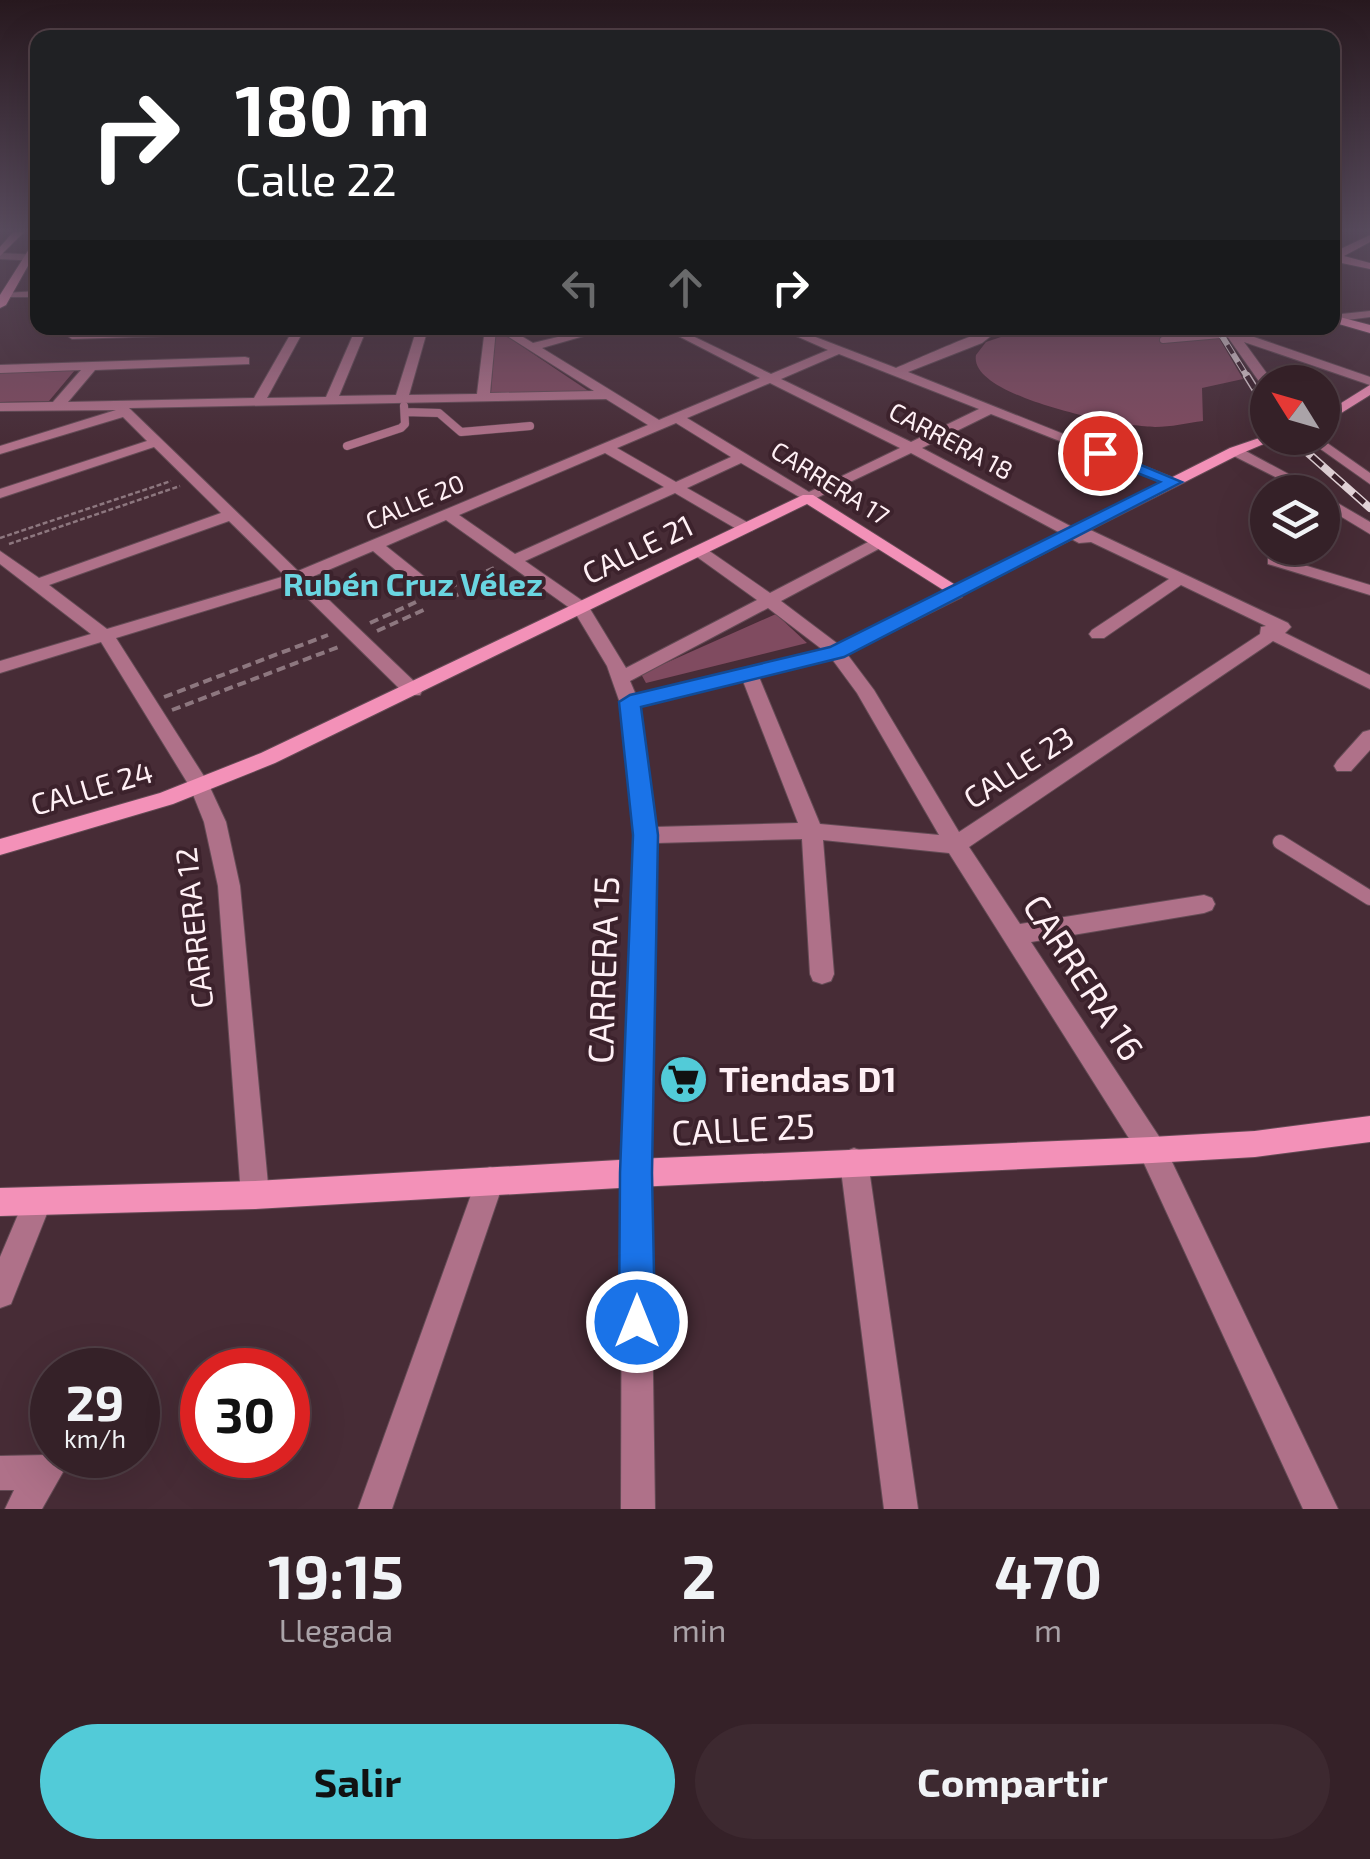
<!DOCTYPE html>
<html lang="es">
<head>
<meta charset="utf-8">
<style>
  body { margin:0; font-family:"Exo 2",sans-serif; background:#3d2930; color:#f1f3f6; height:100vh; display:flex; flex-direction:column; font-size:38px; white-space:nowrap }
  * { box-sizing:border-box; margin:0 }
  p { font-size:32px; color:#aaa3a8 }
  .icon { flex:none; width:55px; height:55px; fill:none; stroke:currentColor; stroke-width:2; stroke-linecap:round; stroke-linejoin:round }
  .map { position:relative; height:1509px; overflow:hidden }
  .sheet { display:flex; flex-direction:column; background:#352128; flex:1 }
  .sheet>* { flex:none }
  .top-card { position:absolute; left:30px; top:30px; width:1310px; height:305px; border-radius:20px; box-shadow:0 10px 40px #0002,0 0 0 2px #4f3e45; background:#202124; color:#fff; overflow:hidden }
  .needle { width:65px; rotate:307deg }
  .buttons { position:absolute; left:1250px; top:365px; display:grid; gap:20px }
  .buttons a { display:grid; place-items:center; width:90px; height:90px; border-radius:50%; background:#352128; box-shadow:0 10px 40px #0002,0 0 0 2px #4f3e45; font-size:50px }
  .speed { position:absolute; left:30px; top:1348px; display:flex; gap:20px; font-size:50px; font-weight:700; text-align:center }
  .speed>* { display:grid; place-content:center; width:130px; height:130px; border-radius:50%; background:#352128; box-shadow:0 10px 40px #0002,0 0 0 2px #4f3e45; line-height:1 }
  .speed small { font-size:25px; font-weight:400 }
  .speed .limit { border:15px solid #d22; background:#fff; color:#111 }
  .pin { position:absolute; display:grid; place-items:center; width:85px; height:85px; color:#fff; margin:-42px; border:5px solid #fff; border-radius:50%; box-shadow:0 2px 10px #0007 }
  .me { position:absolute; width:110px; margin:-55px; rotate:0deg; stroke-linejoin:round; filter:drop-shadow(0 0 8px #0008) }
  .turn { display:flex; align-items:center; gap:35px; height:210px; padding:0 40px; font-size:45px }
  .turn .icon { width:130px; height:130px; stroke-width:2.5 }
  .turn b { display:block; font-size:70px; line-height:85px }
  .lanes { display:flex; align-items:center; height:95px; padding:0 40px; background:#0003; justify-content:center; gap:50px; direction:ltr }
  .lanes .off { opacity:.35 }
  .eta { display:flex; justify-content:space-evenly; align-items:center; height:170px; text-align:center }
  .eta b { font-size:60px; font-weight:700; line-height:70px }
  .cta { display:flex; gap:20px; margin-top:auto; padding:20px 40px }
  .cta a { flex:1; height:115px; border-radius:60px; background:#52cbd8; color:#111; font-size:40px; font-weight:700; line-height:115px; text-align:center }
  .cta a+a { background:#3d2930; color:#f1f3f6 }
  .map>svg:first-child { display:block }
</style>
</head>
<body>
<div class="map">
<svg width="1370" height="1509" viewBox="0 0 1370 1509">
  <rect width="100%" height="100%" fill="#472c36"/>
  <path fill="#804b60" d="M 1010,328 L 1213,328 L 1243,379 L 1202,388 L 1203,421 C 1187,423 1171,427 1155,427 C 1122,427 968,397 976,355 L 986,342 L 1010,334 Z
    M 496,329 L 590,392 L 491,392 Z
    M 75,370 L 49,401 L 0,402 L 0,373 Z
    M 776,614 L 807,643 L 646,683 L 641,674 Z"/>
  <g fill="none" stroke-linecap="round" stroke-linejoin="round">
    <defs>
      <path id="lane-far2" d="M 1163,340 L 1232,334"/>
      <path id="lane-far1" d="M 405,412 L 439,413 L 461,432 L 530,426
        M 347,446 L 401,428 L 405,424 L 404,406"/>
      <path id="lane" d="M 1280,842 L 1370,898"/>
      <path id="street" d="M 0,253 L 38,255 L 38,261 L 0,259 Z
        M 38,291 L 38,297 L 0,297 L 5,293 Z
        M 1370,311 L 1370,317 L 1332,322 L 1332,315 Z
        M 232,328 L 234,330 L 228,334 L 72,339 L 66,335 L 72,331 Z
        M 294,328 L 305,328 L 267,398 L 326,397 L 356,328 L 367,328 L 339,396 L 396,395 L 417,328 L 428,328 L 409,395 L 477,394 L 485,328 L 508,328 L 533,343 L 595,328 L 612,328 L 542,348 L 659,420 L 760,378 L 663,328 L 676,328 L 771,374 L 828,350 L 778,328 L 792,328 L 896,368 C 918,359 984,328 1001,328 L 982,343 L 908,372 L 1181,481 L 1179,484 L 1169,484 L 991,414 L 922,448 L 1072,527 L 1084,527 L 1288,623 L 1291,627 L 1285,633 L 1370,675 L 1370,689 L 1273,641 L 969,847 L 1020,924 L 1204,895 L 1212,898 L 1215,904 L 1212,910 L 1204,913 L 1031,942 L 1162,1141 L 1338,1509 L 1303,1509 L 1142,1159 L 949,853 L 823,840 L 834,974 L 831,981 L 822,984 L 813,981 L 810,974 L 802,839 L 656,843 L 650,1173 L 655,1509 L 621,1509 L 622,1173 L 634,835 L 620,703 L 607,666 L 574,611 L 446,520 L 386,546 L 441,590 L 441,598 L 429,598 L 373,551 L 307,579 L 420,687 L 422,691 L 420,695 L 406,695 L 293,584 L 116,638 L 207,781 L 226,822 L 240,886 L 269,1195 L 265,1205 L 255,1209 L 245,1205 L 241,1195 L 218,886 L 204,822 L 190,787 L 101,642 L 0,673 L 0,661 L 91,634 L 0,564 L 0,551 L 39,578 L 221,513 L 154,447 L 0,498 L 0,489 L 147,441 L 123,417 L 0,454 L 0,446 L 116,410 L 0,411 L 0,403 L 53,402 L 81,370 L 0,373 L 0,365 L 245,357 L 249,358 L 249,364 L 95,370 L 68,402 L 254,398 ZM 496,329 L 594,391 L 490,393 ZM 839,354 L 979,409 L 911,442 L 781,379 ZM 770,383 L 900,448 L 809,492 L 687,418 ZM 606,399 L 648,425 L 298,571 L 129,408 ZM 676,423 L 731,457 L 676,482 L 617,448 ZM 605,453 L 664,487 L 515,554 L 459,515 ZM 911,453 L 1079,543 L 1091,542 L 1169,579 L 1092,630 L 1089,634 L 1092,638 L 1104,638 L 1181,585 L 1266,626 L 1261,627 L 1260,634 L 959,832 L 874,690 L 847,654 L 962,597 L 962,589 L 950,589 L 838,644 L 781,601 L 884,546 L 884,540 L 872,540 L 770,593 L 705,548 L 693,548 L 693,554 L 757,600 L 626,668 L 587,604 L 525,561 L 675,493 L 740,531 L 752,531 L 752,525 L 687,488 L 741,463 L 808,502 ZM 229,521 L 285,576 L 107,629 L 49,585 ZM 768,608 L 823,650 L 636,695 L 630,681 ZM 832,659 L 857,693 L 939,835 L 820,824 L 759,677 ZM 743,681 L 798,823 L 655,827 L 639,707 Z
        M 1231,329 L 1370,377 L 1370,385 L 1244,342 L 1273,382 L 1263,387 L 1225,333 Z
        M 1305,438 L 1320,438 L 1370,473 L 1370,484 Z
        M 1230,448 L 1240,448 L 1322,492 L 1305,492 L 1230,454 Z
        M 1322,494 L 1370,522 L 1370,534 L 1322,505 Z
        M 1274,556 L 1370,585 L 1370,595 L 1268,564 L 1268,558 Z
        M 1370,730 L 1370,750 L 1351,771 L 1337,771 L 1334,766 L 1337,761 L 1363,732 Z
        M 854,1148 L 864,1152 L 868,1162 L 918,1509 L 884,1509 L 840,1162 L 844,1152 Z
        M 490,1167 L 500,1171 L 504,1181 L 392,1509 L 358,1509 L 476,1181 L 480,1171 Z
        M 38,1187 L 48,1191 L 52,1201 L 11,1304 L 0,1308 L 0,1257 L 28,1191 Z
        M 46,1455 L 58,1460 L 63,1472 L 42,1509 L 5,1509 L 14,1490 L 0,1490 L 0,1456 Z"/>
      <path id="secondary" d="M 13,232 L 24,232 L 0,256 L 0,247 Z
        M 38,235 L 38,248 L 6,305 L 0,308 L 0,295 Z
        M 1370,235 L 1370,242 L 1344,256 L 1370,263 L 1370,269 L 1332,261 L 1332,253 Z
        M 1332,315 L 1370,325 L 1370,333 L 1332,322 Z
        M 1370,385 L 1370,395 L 1322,425 L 1322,415 Z
        M 1268,435 L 1268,438 L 1278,438 L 1240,454 L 956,598 L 807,504 L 275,763 L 173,804 L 0,855 L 0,839 L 160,793 L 261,753 L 803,495 L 813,495 L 957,586 L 1230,448 Z
        M 1370,1116 L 1370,1142 L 1255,1157 L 1152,1163 L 636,1187 L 255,1209 L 0,1216 L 0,1188 L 255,1181 L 636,1159 L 1152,1137 L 1255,1131 Z"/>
    </defs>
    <use href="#lane-far2" stroke="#644b55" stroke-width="8"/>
    <use href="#lane-far1" stroke="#644b55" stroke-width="9"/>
    <use href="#lane" stroke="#644b55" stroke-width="16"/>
    <use href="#street" stroke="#644b55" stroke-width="2"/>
    <use href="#secondary" stroke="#644b55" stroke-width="2"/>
    <path stroke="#8d777f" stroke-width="2.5" stroke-dasharray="5 2.5" stroke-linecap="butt" d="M 0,538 L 171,481
      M 9,544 L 180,486"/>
    <path stroke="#8d777f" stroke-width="4" stroke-dasharray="9 5" stroke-linecap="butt" d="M 448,588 L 494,568
      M 450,598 L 505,574
      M 370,623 L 416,602
      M 377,631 L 428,608
      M 164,697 L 328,635
      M 172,710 L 341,646"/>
    <use href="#lane-far2" stroke="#af7189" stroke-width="6"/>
    <use href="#lane-far1" stroke="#af7189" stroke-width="8"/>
    <use href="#lane" stroke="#af7189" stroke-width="14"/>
    <use href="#street" fill="#af7189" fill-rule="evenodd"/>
    <use href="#secondary" fill="#f391b8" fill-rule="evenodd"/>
    <defs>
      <path id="rail-far1" d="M 1217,328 L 1248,378"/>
      <path id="rail" d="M 1247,376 L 1268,410
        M 1291,438 L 1370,508"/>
    </defs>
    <use href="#rail-far1" stroke="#e3d3d8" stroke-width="6"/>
    <use href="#rail" stroke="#e3d3d8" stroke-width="8"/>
    <use href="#rail-far1" stroke="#3c222c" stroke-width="4" stroke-dasharray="10" stroke-linecap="butt"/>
    <use href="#rail" stroke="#3c222c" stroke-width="5" stroke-dasharray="14" stroke-linecap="butt"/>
  </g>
  <linearGradient id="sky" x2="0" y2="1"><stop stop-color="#27181e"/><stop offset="0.52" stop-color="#584b5d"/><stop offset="1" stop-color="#584b5d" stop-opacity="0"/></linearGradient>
  <rect width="1370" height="444" fill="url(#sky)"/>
  <path fill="#1a73e8" stroke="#114b97" stroke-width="2.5" d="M 1094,450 L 1105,450 L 1182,482 L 844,657 L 641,707 L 658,835 L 652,1173 L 655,1322 L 650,1335 L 637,1340 L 624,1335 L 619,1322 L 620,1173 L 633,835 L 619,702 L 630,695 L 830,647 L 1160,482 L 1094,456 Z"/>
  <defs>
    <symbol id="supermarket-disc" viewBox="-11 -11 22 22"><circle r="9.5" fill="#52cbd8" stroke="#3c222c"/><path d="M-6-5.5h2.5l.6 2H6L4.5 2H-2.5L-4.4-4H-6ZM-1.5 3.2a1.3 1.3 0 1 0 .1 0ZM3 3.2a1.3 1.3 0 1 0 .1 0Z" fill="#111"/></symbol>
  </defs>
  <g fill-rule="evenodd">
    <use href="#supermarket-disc" x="656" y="1052" width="55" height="55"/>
  </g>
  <g text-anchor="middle" stroke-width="8" stroke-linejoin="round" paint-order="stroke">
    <g font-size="25" fill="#fff0f5" stroke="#3c222c">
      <text transform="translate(951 441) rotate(28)" y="9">CARRERA 18</text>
      <text transform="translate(830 483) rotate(32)" y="9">CARRERA 17</text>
      <text transform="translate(415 502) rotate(-23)" y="9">CALLE 20</text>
    </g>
    <g font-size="30" fill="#fff0f5" stroke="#3c222c">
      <text transform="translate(638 550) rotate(-26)" y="10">CALLE 21</text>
      <text transform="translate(1019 768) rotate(-33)" y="10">CALLE 23</text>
      <text transform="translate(92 789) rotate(-16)" y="10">CALLE 24</text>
      <text transform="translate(195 928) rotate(-96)" y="10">CARRERA 12</text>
    </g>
    <g font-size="32" font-weight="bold" fill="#6ad5e1" stroke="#3c222c">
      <text x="413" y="596">Rubén Cruz Vélez</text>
    </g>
    <g font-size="35" fill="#fff0f5" stroke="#3c222c">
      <text transform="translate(604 970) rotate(-88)" y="12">CARRERA 15</text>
      <text transform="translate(1083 978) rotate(57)" y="12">CARRERA 16</text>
      <text transform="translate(743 1130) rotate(-3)" y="12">CALLE 25</text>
    </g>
    <g font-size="35" font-weight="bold" fill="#fff0f5" stroke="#3c222c" text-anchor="start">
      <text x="719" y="1092">Tiendas D1</text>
    </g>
  </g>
</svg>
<div class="buttons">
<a><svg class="needle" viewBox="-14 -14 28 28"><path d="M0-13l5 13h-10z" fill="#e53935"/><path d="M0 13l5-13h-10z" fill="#aaa3a8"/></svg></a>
<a><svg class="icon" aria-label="layers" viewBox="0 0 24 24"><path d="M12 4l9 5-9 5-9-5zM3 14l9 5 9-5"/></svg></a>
</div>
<div class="speed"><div>29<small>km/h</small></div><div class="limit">30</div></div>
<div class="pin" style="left:1100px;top:453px;background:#d93025"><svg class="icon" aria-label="arrive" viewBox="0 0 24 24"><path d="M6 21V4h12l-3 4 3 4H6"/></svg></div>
<svg class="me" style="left:637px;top:1322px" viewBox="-20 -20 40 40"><circle r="17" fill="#1a73e8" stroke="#fff" stroke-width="3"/><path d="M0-11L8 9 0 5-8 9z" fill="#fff"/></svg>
<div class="top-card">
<div class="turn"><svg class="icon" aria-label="right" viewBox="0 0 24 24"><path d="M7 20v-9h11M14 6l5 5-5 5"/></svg><div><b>180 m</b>Calle 22</div></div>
<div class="lanes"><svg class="icon off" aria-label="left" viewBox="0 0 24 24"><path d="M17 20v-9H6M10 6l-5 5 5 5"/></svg><svg class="icon off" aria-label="ahead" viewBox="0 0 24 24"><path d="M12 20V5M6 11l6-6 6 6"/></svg><svg class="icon" aria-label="right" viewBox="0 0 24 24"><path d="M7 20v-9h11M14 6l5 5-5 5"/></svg></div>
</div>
</div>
<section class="sheet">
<div class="eta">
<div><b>19:15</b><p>Llegada</p></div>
<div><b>2</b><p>min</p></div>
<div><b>470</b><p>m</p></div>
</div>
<div class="cta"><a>Salir</a><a>Compartir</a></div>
</section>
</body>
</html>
